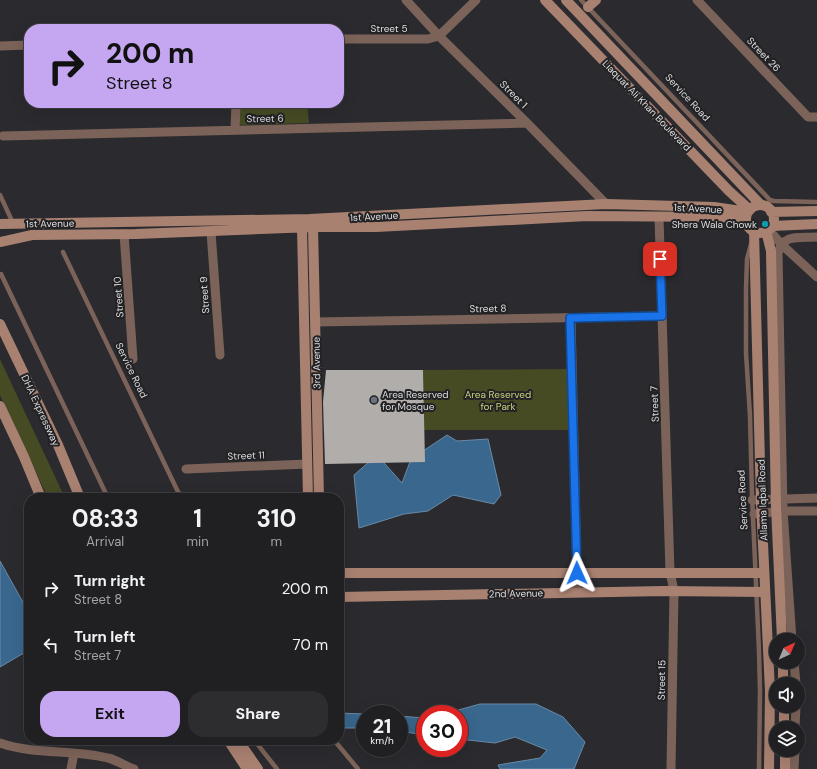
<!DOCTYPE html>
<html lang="en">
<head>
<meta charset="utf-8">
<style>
  body { margin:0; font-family:"DM Sans",sans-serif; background:#2d2d30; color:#f1f3f6; height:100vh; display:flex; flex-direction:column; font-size:15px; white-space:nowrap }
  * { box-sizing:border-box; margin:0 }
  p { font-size:13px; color:#a2a3a6 }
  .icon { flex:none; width:22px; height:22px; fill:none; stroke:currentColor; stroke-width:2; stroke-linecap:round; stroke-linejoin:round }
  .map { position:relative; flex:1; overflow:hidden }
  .drawer { position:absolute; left:24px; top:493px; width:320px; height:252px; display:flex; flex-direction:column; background:#202023; border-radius:16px; box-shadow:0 4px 16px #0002,0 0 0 1px #3d3e41 }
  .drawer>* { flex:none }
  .hud { position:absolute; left:24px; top:24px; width:320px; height:84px; border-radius:16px; box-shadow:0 4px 16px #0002,0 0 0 1px #3d3e41; background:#c5a6f0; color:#111; overflow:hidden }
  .needle { width:26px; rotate:44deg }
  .fabs { position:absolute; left:769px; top:633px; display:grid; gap:8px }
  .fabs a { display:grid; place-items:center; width:36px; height:36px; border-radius:50%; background:#202023; box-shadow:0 4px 16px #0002,0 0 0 1px #3d3e41; font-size:20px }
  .speed { position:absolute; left:356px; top:705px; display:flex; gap:8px; font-size:20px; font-weight:700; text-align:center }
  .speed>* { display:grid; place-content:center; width:52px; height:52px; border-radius:50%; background:#202023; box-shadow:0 4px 16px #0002,0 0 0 1px #3d3e41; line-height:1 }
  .speed small { font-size:10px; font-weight:400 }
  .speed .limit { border:6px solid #d22; background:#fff; color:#111 }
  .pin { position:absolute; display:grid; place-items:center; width:34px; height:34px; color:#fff; margin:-17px; border-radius:8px; box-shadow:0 2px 6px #0006 }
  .me { position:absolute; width:44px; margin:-22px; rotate:359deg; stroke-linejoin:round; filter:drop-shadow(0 0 3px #0008) }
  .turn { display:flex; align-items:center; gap:14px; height:84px; padding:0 16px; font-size:18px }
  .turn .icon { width:52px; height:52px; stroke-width:2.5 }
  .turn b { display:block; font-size:28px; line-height:34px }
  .eta { display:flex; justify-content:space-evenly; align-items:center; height:68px; text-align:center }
  .eta b { font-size:24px; font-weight:700; line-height:28px }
  .button { display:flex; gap:8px; margin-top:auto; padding:8px 16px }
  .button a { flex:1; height:46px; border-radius:16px; background:#c5a6f0; color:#111; font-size:16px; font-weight:700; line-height:46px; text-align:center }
  .button a+a { background:#2d2d30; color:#f1f3f6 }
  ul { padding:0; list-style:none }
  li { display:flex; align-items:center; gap:12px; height:56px; padding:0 16px }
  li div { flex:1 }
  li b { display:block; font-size:15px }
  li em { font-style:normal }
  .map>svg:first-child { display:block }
</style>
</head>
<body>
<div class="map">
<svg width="817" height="769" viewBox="0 0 817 769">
  <rect width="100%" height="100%" fill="#2b2b2f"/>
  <path fill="#474b23" d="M 238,103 L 307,103 L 309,123 L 238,125 Z
    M 0,359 L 65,498 L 48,498 L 0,395 Z
    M 572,369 L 573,430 L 424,430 L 423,370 Z"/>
  <path fill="#39678e" stroke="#6a8aa6" d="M 447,435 L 457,441 L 488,439 L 501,495 L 494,504 L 453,495 L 428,511 L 404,514 L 359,528 L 354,475 L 377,455 L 402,483 L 411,459 Z
    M 0,561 L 29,613 L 29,650 L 0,667 Z
    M 480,704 L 536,704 L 563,717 L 585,742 L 574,769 L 500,769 L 498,765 L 540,758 L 547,750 L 515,737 L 495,743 L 459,739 L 459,714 L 444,714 Z
    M 339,713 L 365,714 L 365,728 L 339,728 Z
    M 399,716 L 425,718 L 425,735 L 399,731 Z"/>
  <path fill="#b1adaa" d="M 326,370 L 423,370 L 425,462 L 325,464 L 323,402 Z"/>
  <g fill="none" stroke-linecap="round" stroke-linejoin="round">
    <path stroke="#7c6359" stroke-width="4.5" d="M 581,0 L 770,200 L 774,201 L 817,202
      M 0,195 L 13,223
      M 766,207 L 770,200
      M 751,244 L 747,259 L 746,289 L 746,353 L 750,416 L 752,495 L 759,651 L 760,691 L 759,769
      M 63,252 L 180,496
      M 1,274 L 108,498
      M 254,740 L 277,769
      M 334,740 L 358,769"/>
    <path stroke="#7c6359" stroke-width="9" d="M 406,0 L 439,36 L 527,123 L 606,204
      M 697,0 L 808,117 L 817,117
      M 339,39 L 428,39 L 439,36 L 476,0
      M 0,46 L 29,45
      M 235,130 L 236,103
      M 3,136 L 527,123
      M 659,217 L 670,572 L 674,591 L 671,769
      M 769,230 L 781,244 L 817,277
      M 211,232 L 220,355
      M 124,234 L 133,359
      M 571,318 L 577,573 L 576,592
      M 315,322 L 662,316
      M 186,469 L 307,464
      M 175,498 L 180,496
      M 752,500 L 817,498
      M 754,514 L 783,511 L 817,511
      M 792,640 L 783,511 L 778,254 C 782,233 800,238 817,237
      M 794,662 L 796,684
      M 795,728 L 796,706
      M 0,743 C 34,755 73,749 108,758 C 117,760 125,766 134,769
      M 71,769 L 74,753
      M 794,769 L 795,750"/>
    <path stroke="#a98171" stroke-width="10" d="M 545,0 L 729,191 L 750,210
      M 566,0 L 761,205
      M 588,7 L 596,0
      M746 219a14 14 0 1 1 28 0a14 14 0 1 1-28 0Z
      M 771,212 L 817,211
      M 0,224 L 310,219 L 606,204 L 714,207 L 748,212
      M 772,226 L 817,224
      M 313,227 L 319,498
      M 302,228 L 308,498
      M 754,231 L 761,502 L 770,691 L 769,769
      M 766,231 L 771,251 L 776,506 L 782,640
      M 0,242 L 32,235 L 136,234 L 313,227 L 376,227 L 587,216 L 720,217 L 746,219
      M 0,324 L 58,445 L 80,498
      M 0,406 L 24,457 L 41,498
      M 339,573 L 764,573
      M 339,597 L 664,591 L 765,592
      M 783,662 L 783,684
      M 784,706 L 784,728
      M 228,740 L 247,769
      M 238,740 L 258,769
      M 785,750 L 785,769"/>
  </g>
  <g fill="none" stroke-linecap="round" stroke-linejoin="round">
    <defs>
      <path id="route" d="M 577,573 L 570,318 L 662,316 L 660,259"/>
    </defs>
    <use href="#route" stroke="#114b97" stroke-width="10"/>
    <use href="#route" stroke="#1a73e8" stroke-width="7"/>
  </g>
  <circle fill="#0f9aa8" stroke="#222225" stroke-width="1.5" cx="765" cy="224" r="4"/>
  <circle fill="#6b7280" stroke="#222225" stroke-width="1.5" cx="374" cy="400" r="4"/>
  <g text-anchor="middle" stroke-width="4" stroke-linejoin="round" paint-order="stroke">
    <g font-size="10" fill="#dddddf" stroke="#222225">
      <text x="389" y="32">Street 5</text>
      <text transform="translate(764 54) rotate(46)" y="4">Street 26</text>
      <text transform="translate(514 94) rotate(45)" y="4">Street 1</text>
      <text transform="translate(688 97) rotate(47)" y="4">Service Road</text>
      <text transform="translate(647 105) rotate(46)" y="4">Liaquat Ali Khan Boulevard</text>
      <text transform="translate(265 118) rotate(-1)" y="4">Street 6</text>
      <text transform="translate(698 208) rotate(3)" y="4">1st Avenue</text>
      <text transform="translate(374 216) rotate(-3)" y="4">1st Avenue</text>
      <text transform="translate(50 223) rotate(-1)" y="4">1st Avenue</text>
      <text transform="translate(204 295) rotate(-94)" y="4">Street 9</text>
      <text transform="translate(118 297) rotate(-94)" y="4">Street 10</text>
      <text transform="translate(488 308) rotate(-1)" y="4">Street 8</text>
      <text transform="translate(316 363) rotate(-91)" y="4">3rd Avenue</text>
      <text transform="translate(132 370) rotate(64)" y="4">Service Road</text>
      <text transform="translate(654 404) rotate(-92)" y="4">Street 7</text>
      <text transform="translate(41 410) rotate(65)" y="4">DHA Expressway</text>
      <text transform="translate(246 455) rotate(-2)" y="4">Street 11</text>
      <text transform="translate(742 500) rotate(-93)" y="4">Service Road</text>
      <text transform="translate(762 500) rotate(-92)" y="4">Allama Iqbal Road</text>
      <text transform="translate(516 593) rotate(-1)" y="4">2nd Avenue</text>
      <text transform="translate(661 680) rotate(-89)" y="4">Street 15</text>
    </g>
    <g font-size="10" fill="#dddddf" stroke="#222225" text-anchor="end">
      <text x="757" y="228">Shera Wala Chowk</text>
      <text x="382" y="398" text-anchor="start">Area Reserved<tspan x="382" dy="12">for Mosque</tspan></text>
    </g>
    <g font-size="10" fill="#cad27c" stroke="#222225">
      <text x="498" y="398">Area Reserved<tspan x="498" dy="12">for Park</tspan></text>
    </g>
  </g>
</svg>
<div class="fabs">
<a><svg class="needle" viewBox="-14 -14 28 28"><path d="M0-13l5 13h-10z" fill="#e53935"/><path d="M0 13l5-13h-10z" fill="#a2a3a6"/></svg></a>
<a><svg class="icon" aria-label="sound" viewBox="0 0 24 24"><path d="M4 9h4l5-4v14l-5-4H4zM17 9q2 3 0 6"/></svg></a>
<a><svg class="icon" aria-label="layers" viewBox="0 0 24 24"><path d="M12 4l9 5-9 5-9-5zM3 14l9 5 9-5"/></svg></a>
</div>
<div class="speed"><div>21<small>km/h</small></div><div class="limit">30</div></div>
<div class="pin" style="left:660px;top:259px;background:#d93025"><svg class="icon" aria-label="arrive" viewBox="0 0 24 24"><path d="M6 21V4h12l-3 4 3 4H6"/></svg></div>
<svg class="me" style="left:577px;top:573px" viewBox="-20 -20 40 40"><path d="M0-17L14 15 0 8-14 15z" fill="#1a73e8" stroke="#fff" stroke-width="4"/></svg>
<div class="hud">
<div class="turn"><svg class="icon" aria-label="right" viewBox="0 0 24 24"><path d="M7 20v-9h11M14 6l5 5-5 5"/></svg><div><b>200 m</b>Street 8</div></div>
</div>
<section class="drawer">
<div class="eta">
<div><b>08:33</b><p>Arrival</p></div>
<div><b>1</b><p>min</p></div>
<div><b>310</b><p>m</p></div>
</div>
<ul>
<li><svg class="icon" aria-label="right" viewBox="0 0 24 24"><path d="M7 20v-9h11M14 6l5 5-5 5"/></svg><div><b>Turn right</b><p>Street 8</p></div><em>200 m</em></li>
<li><svg class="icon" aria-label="left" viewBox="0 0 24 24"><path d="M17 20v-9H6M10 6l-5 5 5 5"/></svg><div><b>Turn left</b><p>Street 7</p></div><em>70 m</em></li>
</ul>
<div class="button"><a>Exit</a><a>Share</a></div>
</section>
</div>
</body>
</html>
